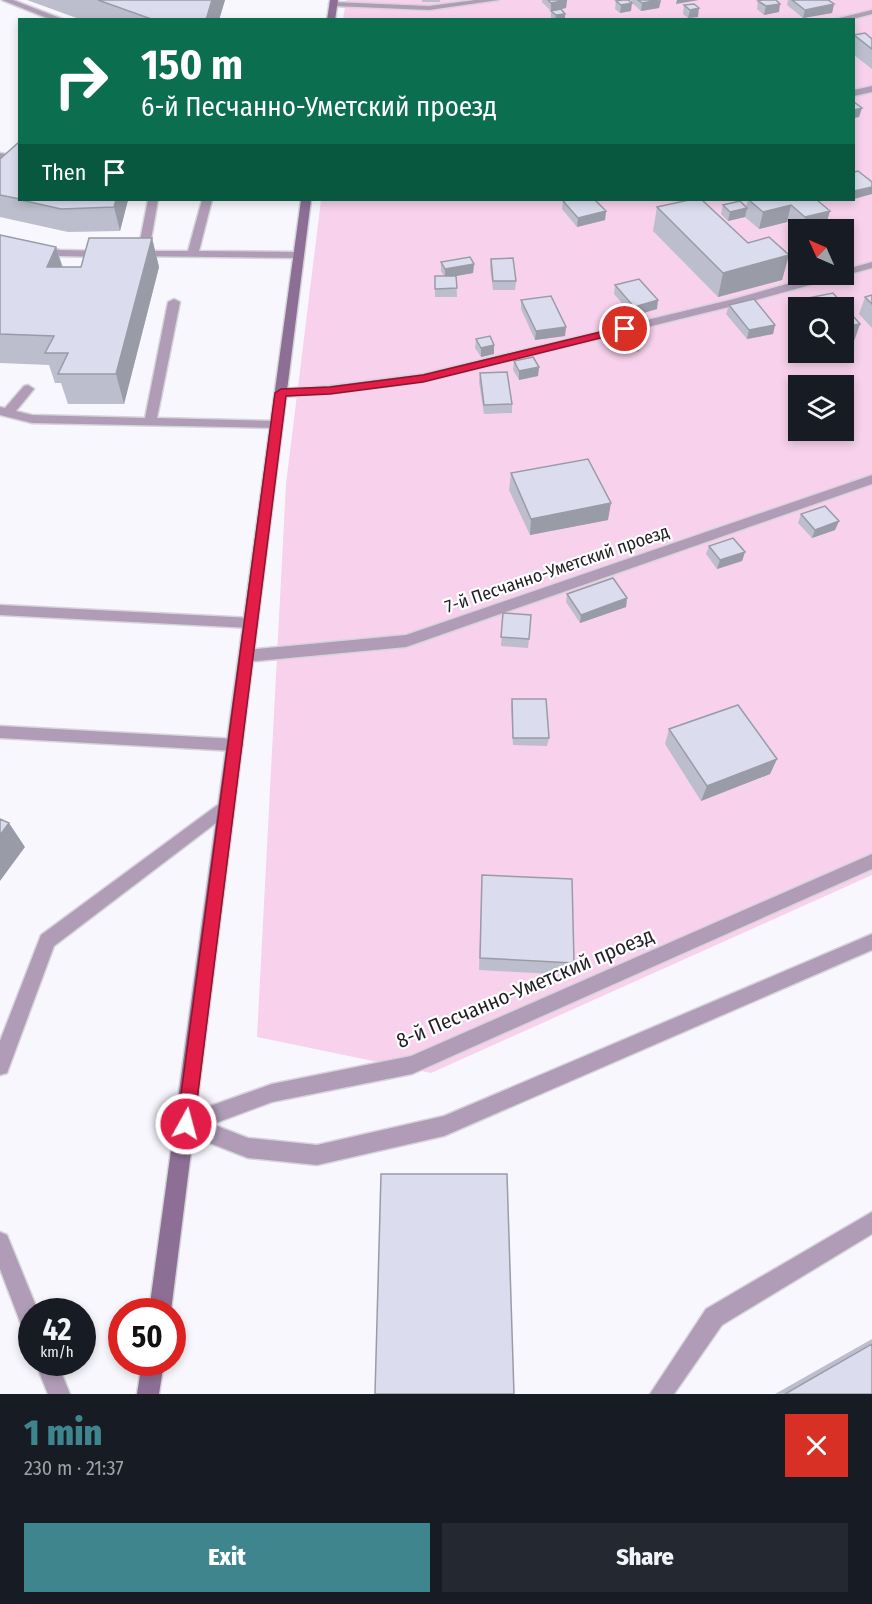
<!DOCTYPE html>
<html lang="en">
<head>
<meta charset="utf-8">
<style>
  body { margin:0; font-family:"Fira Sans Condensed",sans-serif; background:#242831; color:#f1f3f6; height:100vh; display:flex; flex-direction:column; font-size:22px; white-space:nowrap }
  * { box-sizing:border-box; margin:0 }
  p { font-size:20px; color:#9ea1a6 }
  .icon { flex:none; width:33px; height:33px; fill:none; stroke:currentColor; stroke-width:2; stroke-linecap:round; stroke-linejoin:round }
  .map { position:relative; height:1394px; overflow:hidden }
  .details { display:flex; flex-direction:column; background:#171b24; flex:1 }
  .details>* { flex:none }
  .banner { position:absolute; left:18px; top:18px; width:837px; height:183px; border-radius:0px; box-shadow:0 3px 9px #0003; background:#0b6e4f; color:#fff; overflow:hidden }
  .needle { width:39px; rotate:315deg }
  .tools { position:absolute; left:788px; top:219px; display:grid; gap:12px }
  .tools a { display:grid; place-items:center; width:66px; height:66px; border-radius:0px; background:#171b24; box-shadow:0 3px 9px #0003; font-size:30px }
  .speed { position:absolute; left:18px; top:1298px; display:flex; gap:12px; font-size:30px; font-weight:700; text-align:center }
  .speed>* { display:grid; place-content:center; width:78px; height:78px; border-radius:50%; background:#171b24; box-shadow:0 3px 9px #0003; line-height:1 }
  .speed small { font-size:15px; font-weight:400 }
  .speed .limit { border:9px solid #d22; background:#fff; color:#111 }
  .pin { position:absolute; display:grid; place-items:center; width:51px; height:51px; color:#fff; margin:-26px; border:3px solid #fff; border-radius:50%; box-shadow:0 2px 6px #0007 }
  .me { position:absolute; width:66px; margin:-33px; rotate:7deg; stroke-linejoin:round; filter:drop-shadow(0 0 4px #0008) }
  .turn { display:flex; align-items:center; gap:21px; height:126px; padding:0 24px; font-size:27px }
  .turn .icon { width:78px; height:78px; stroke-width:2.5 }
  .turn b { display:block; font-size:42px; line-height:51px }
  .then { display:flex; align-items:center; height:57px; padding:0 24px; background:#0003; gap:12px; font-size:22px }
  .round { display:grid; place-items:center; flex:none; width:63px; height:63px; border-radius:0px; background:#242831 }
  .head { display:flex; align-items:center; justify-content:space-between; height:102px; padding:0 24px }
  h1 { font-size:36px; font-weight:800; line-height:45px; color:#3e858e }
  .primary-button { display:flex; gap:12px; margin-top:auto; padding:12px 24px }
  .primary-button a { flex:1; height:69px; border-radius:0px; background:#3e858e; color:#fff; font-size:24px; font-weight:800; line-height:69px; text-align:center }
  .primary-button a+a { background:#242831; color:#f1f3f6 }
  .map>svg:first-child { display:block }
</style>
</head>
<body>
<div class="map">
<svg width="872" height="1394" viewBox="0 0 872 1394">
  <rect width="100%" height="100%" fill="#f9f7fe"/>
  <path fill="#f8d1ec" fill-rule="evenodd" d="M 346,0 L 872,0 L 872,875 L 431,1073 L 257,1037 L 286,484 L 321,200 L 854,200 L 854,20 L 343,19 ZM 798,230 L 843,230 L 843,274 L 798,274 ZM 798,308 L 843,308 L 843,352 L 798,352 ZM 798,386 L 843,386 L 843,430 L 798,430 Z"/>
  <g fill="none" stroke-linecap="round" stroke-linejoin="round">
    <defs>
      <path id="lane" d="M 2,0 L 13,0 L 65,20 L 52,20 Z
        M 475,0 L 499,0 L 429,10 L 333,6 L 329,4 L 333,2 L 429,6 Z
        M 872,10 L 872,14 L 849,20 L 831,20 Z
        M 872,86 L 872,92 L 854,96 L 854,90 Z
        M 0,153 L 20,157 L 20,163 L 0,159 Z
        M 148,200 L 158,200 L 149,251 L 188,251 L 202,200 L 212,200 L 199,251 L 299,252 L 304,255 L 299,258 L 133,256 L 133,252 L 138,251 Z
        M 0,239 L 60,250 L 104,251 L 109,254 L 104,257 L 60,256 L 0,245 Z
        M 872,262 L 872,268 L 741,304 L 423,382 L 329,394 L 281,397 L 275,393 L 281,389 L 329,386 L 423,374 L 734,299 L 822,274 L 843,274 L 843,270 Z
        M 174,299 L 180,302 L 157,418 L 277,421 L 281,422 L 281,428 L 32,423 L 0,415 L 0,407 L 5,408 L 24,386 L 28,385 L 34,389 L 16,411 L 32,415 L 145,418 L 168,302 Z
        M 872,475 L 872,484 L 406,647 L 246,662 L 241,660 L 239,656 L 241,652 L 246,650 L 406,635 Z
        M 0,605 L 251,618 L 258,623 L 251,628 L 0,615 Z
        M 0,726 L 235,739 L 240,740 L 243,745 L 240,750 L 235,751 L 0,738 Z
        M 227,798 L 233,800 L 235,805 L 233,810 L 54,946 L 7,1073 L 0,1075 L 0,1041 L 41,935 Z
        M 872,934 L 872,950 L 444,1136 L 317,1165 L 248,1158 L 179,1131 L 176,1124 L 179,1117 L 186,1114 L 248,1138 L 317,1145 L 444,1116 Z
        M 872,1212 L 872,1234 L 722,1325 L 674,1394 L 650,1394 L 706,1309 Z
        M 0,1232 L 7,1235 L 38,1311 L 32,1311 L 32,1334 L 24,1332 L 0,1269 Z
        M 35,1362 L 57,1362 L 70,1394 L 48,1394 Z"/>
      <path id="street" d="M 872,854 L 872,869 L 412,1074 L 272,1102 L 186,1134 L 179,1131 L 176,1124 L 179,1117 L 272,1084 L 411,1056 Z"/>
      <path id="secondary" d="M 330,0 L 338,0 L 335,20 L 327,20 Z
        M 301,200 L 311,200 L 171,1311 L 149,1311 Z
        M 142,1362 L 164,1362 L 159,1394 L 137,1394 Z"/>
    </defs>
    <use href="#lane" stroke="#d6d4db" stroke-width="3"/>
    <use href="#street" stroke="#d6d4db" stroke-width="3"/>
    <use href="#secondary" stroke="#d6d4db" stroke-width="3"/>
    <use href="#lane" fill="#b09cb6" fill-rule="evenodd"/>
    <use href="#street" fill="#b09cb6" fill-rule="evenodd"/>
    <use href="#secondary" fill="#8d6f95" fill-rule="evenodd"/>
  </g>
  <path fill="#bcbecd" d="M 27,0 L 225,0 L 219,20 L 82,20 Z
    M 422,0 L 440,0 L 440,2 L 422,2 Z
    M 542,0 L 567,0 L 566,8 L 561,9 L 565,20 L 551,20 L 551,11 L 542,2 Z
    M 631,0 L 661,0 L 659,8 L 641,11 L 631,2 Z
    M 788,0 L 828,0 L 834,4 L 832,13 L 803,18 L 787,5 Z
    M 616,1 L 631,11 L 620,13 L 615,9 Z
    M 758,1 L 779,12 L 764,15 L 757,9 Z
    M 684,5 L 698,17 L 688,18 L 683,14 Z
    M 854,35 L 872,39 L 872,69 L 854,55 Z
    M 0,159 L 20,200 L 128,200 L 120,231 L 68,232 L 0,217 Z
    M 748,200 L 817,200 L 830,211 L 825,228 L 817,230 L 798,230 L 798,232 L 787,222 L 759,229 L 745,217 L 728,221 L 721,214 L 723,205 L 746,207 Z
    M 563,201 L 606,211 L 605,220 L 577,227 L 562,209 Z
    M 657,207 L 748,243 L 789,255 L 782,280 L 718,297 L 653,231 Z
    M 0,235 L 56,247 L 63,267 L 81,267 L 152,238 L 159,267 L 124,404 L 68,404 L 61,383 L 55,383 L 49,365 L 0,363 Z
    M 491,259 L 516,281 L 515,290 L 493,290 L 490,267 Z
    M 441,262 L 474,264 L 473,273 L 456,276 L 457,297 L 435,297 L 435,276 L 444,276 L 441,271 Z
    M 615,285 L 657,309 L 633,316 L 614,294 Z
    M 833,293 L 860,324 L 854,341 L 843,343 L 843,308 L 798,308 L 798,330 L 788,319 L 793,301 Z
    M 872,295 L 872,328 L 859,314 L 865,297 Z
    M 521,300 L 566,327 L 565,336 L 535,340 L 521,309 Z
    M 729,305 L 775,325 L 773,334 L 747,339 L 726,314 Z
    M 617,335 L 640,342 L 639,351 L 623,354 L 615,344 Z
    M 476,339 L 494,345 L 494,354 L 481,357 L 475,348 Z
    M 514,361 L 539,367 L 538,376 L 519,380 L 513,370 Z
    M 480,373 L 512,404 L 512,413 L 484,414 L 479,382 Z
    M 511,473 L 608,520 L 530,535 L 509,490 Z
    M 801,514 L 839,521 L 835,530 L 812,538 L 798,523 Z
    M 709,546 L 745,552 L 742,561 L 717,569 L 706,554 Z
    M 567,594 L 627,598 L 626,607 L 580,623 L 566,602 Z
    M 503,613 L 529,639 L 528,648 L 501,646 Z
    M 512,699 L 549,738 L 547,746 L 513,745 L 511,707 Z
    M 669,729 L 777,759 L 770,774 L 701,801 L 665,744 Z
    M 482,875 L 574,963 L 571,975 L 479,970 Z
    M 872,1339 L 872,1394 L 775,1394 Z"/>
  <path fill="#999ba7" d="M 212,0 L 225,0 L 219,20 L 206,20 Z
    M 567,0 L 566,8 L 551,11 L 551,3 Z
    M 661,0 L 659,8 L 641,11 L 642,3 Z
    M 677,0 L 699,0 L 676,4 Z
    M 632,3 L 631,11 L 620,13 L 621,5 Z
    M 780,4 L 779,12 L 764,15 L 766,6 Z
    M 834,4 L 832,13 L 803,18 L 805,10 Z
    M 699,8 L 698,17 L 688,18 L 690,10 Z
    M 565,14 L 565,20 L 555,20 L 556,15 Z
    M 862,108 L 859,117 L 854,118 L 854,110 Z
    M 872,187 L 872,194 L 854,199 L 854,191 Z
    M 116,200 L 128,200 L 120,231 L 114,207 Z
    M 791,205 L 787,222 L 759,229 L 763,212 Z
    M 747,208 L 745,217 L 728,221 L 730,212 Z
    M 606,211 L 605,220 L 577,227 L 578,218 Z
    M 830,211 L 825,228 L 817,230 L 801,230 L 805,217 Z
    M 152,238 L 159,267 L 124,404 L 116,374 Z
    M 56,247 L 65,277 L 47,267 Z
    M 789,255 L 782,280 L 718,297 L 723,273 Z
    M 474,264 L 473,273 L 445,278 L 445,269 Z
    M 658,300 L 657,309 L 633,316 L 634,307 Z
    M 860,324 L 854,341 L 843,343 L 843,327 Z
    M 775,325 L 773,334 L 747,339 L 749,330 Z
    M 566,327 L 565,336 L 535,340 L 536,331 Z
    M 640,342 L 639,351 L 623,354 L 624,346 Z
    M 494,345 L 494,354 L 481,357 L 481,348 Z
    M 539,367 L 538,376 L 519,380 L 519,371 Z
    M 611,503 L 608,520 L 530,535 L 531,519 Z
    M 839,521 L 835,530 L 812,538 L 815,530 Z
    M 745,552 L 742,561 L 717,569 L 720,560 Z
    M 627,598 L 626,607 L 580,623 L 581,615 Z
    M 777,759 L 770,774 L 701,801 L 707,786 Z
    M 9,823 L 25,847 L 0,881 L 0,835 Z"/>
  <path fill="#dbddee" stroke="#999ba7" stroke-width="1.5" d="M 98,0 L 212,0 L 206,20 L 154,20 Z
    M 548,0 L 567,0 L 551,3 Z
    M 622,0 L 628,0 L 632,3 L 621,5 L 616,1 Z
    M 638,0 L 658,0 L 642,3 Z
    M 762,0 L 776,0 L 780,4 L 766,6 L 758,1 Z
    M 792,0 L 828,0 L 834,4 L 805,10 Z
    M 694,4 L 699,8 L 690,10 L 684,5 Z
    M 561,9 L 565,14 L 556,15 L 551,11 Z
    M 865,33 L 872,39 L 872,49 L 854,35 Z
    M 854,102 L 862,108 L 854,110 Z
    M 18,143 L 20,143 L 20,199 L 0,195 L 0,159 Z
    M 858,171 L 872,182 L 872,187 L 854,191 L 854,172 Z
    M 21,200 L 116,200 L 114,207 L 61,209 Z
    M 567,200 L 595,200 L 606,211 L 578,218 L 563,201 Z
    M 689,200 L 702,200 L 748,243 L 769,237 L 789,255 L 723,273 L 657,207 Z
    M 749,200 L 817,200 L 830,211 L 805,217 L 791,205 L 763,212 Z
    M 740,201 L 747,208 L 730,212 L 723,205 Z
    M 0,235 L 56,247 L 47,267 L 81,267 L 89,238 L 152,238 L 116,374 L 58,374 L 68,353 L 45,353 L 54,336 L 0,334 Z
    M 470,257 L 474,264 L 445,269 L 441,262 Z
    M 513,258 L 516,281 L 493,281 L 491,259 Z
    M 435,276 L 456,276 L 457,288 L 435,289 Z
    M 639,279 L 658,300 L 634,307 L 615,285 Z
    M 833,293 L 860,324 L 843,327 L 843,308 L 799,308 L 793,301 Z
    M 872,295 L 872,304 L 865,297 Z
    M 551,296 L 566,327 L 536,331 L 521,300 Z
    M 754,299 L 775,325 L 749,330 L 729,305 Z
    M 633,331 L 640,342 L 624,346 L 617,335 Z
    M 490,336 L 494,345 L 481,348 L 476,339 Z
    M 533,357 L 539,367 L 519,371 L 514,361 Z
    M 507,372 L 512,404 L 484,405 L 480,373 Z
    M 588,459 L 611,503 L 531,519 L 511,473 Z
    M 825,506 L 839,521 L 815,530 L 801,514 Z
    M 733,538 L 745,552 L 720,560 L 709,546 Z
    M 613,578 L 627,598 L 581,615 L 567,594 Z
    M 503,613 L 531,615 L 529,639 L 501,637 Z
    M 512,699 L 546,699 L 549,738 L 513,738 Z
    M 738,705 L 777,759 L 707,786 L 669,729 Z
    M 0,819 L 9,823 L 0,835 Z
    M 482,875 L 572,879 L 574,963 L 480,958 Z
    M 381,1174 L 507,1174 L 514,1394 L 375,1394 Z
    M 872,1344 L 872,1394 L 785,1394 Z"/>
  <path fill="#e11d48" stroke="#92132f" stroke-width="1.5" d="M 625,326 L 629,327 L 629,331 L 423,382 L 330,394 L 286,396 L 194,1124 L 192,1131 L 186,1133 L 179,1131 L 177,1124 L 275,393 L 281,389 L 330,387 L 423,375 Z"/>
  <g text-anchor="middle" stroke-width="4.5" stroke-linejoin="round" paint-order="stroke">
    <g font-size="18" fill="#211f25" stroke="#fff">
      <text transform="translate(557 569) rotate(-19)" y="6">7-й Песчанно-Уметский проезд</text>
    </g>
    <g font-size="21" fill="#211f25" stroke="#fff">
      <text transform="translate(525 988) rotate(-23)" y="7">8-й Песчанно-Уметский проезд</text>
    </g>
  </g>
</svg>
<div class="tools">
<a><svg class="needle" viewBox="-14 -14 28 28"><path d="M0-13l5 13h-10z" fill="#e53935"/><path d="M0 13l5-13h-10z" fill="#9ea1a6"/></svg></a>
<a><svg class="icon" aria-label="search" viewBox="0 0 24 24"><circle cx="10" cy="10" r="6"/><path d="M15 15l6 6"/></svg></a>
<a><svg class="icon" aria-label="layers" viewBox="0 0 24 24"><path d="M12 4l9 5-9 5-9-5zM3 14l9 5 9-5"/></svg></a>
</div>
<div class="speed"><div>42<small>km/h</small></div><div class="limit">50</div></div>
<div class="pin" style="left:625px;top:329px;background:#d93025"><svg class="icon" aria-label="arrive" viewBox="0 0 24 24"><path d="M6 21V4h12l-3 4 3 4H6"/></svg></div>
<svg class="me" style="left:186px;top:1124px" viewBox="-20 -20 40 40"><circle r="17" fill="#e11d48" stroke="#fff" stroke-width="3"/><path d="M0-11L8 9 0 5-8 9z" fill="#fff"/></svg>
<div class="banner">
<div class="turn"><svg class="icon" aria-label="right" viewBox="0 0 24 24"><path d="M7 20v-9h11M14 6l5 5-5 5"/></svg><div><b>150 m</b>6-й Песчанно-Уметский проезд</div></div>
<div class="then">Then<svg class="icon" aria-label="arrive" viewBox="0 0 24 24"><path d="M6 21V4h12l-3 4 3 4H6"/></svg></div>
</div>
</div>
<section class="details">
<div class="head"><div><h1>1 min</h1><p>230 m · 21:37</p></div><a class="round" style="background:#d93025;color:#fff"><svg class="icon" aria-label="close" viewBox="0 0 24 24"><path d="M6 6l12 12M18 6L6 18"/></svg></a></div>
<div class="primary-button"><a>Exit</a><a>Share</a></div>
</section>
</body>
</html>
